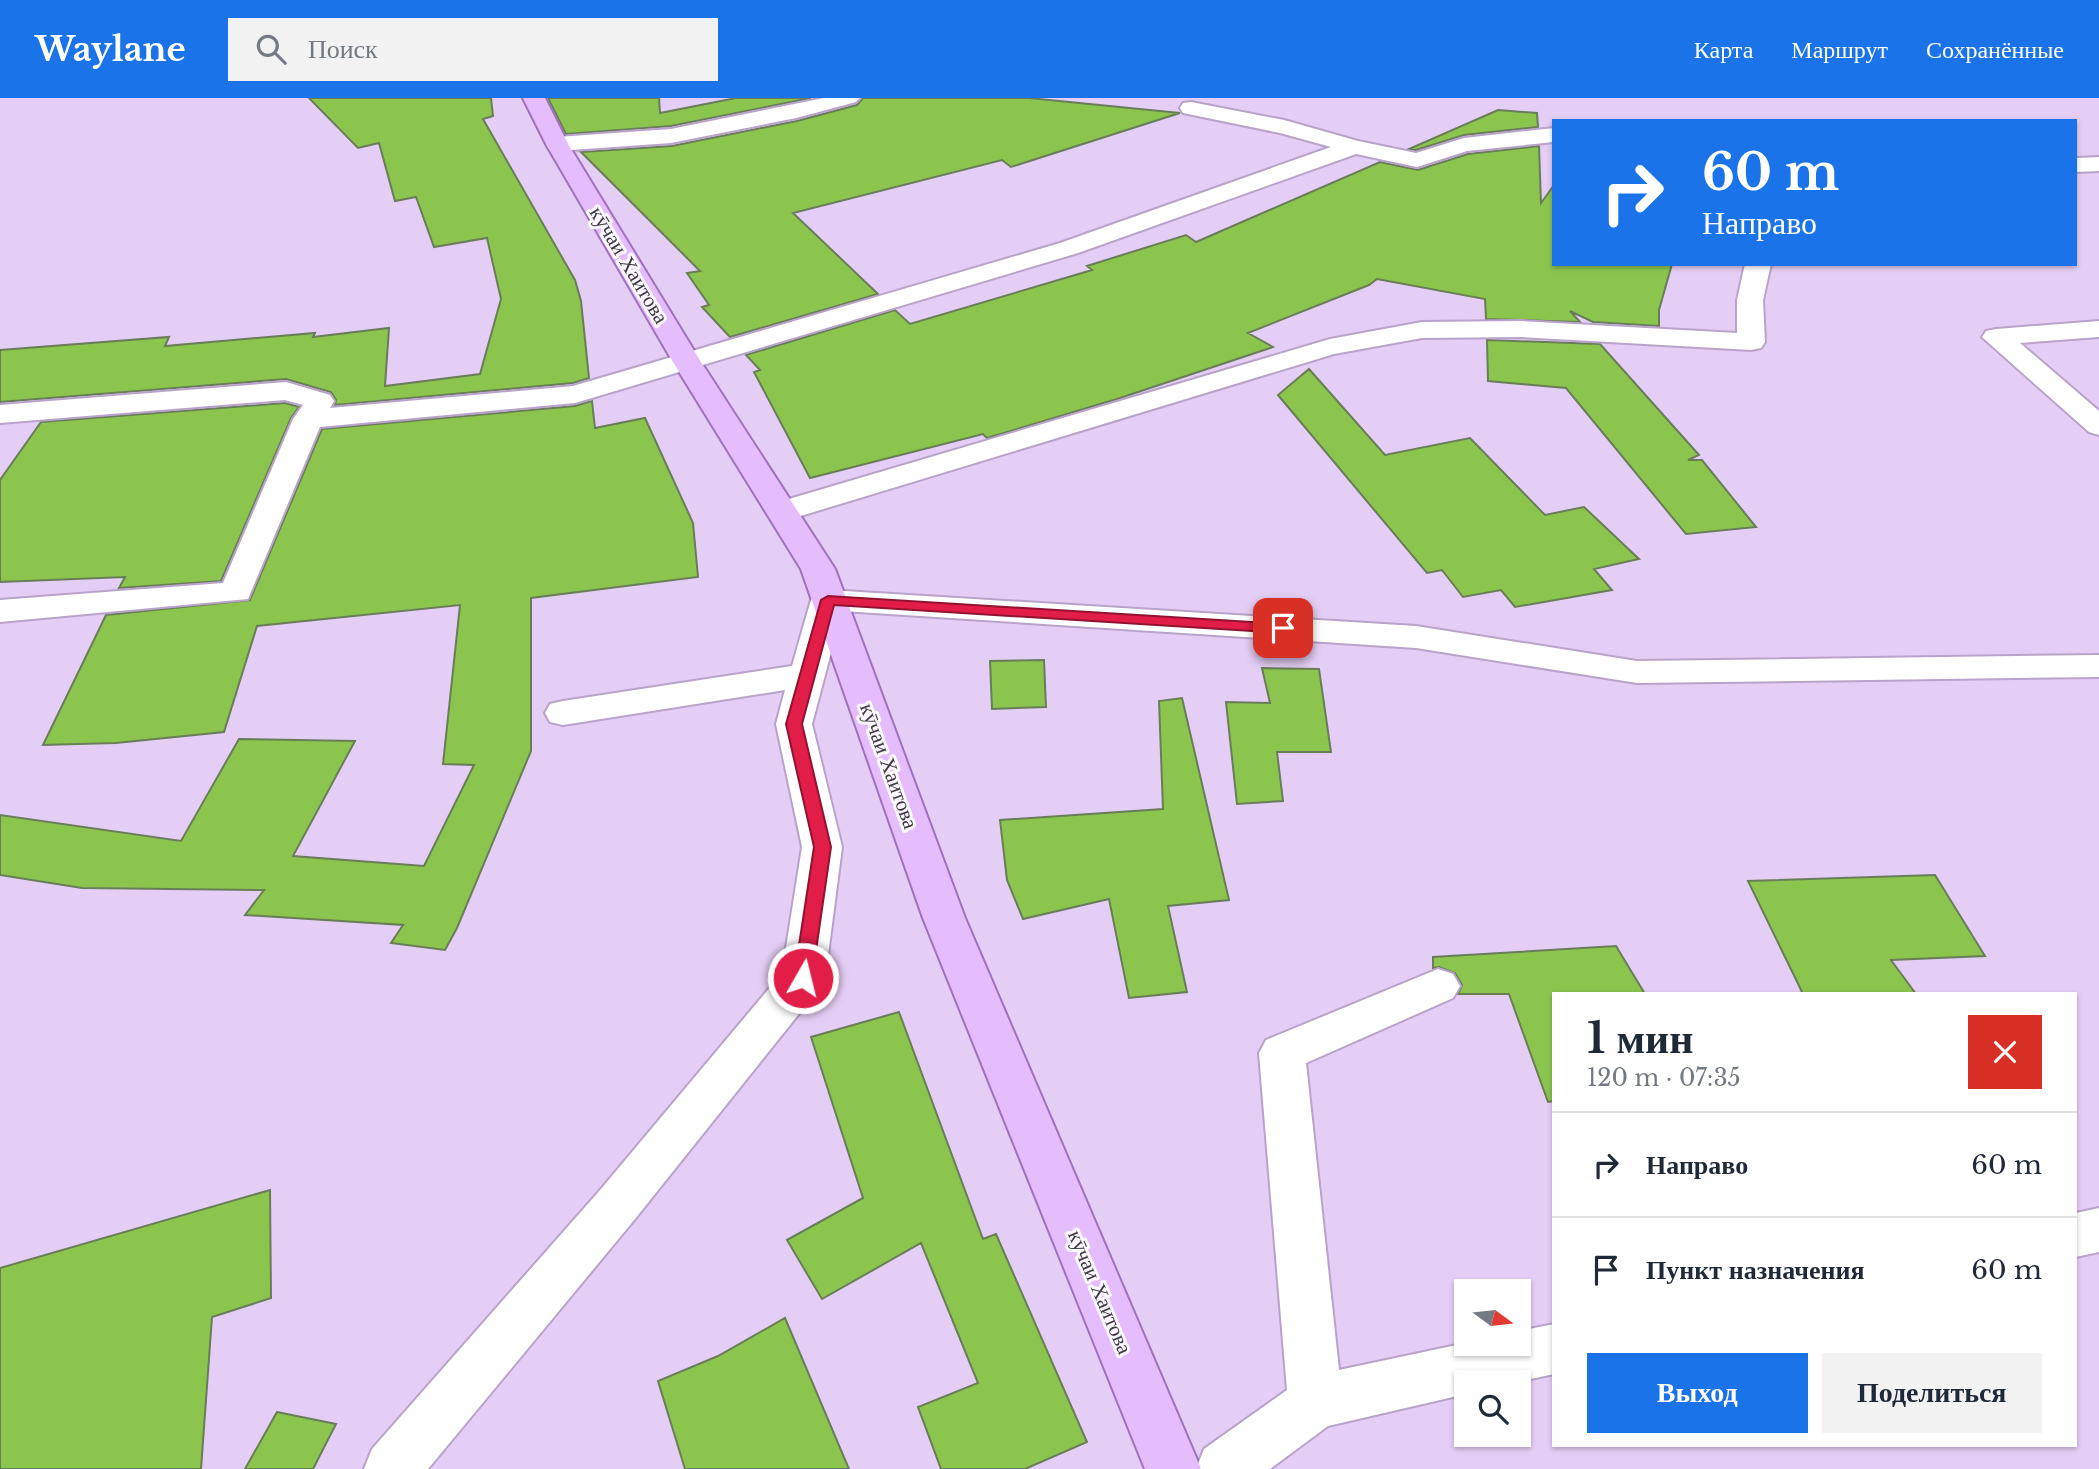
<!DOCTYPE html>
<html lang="ru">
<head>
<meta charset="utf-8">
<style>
  body { margin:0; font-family:"Libre Baskerville",serif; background:#f2f2f3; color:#1f2937; height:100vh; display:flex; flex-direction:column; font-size:26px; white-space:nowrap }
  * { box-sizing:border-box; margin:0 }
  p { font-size:23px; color:#747a83 }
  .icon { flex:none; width:38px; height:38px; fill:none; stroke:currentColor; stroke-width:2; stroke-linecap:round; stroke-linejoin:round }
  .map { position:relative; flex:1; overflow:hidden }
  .panel { position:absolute; left:1552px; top:894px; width:525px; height:455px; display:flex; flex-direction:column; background:#fff; border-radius:0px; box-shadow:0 2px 5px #0004 }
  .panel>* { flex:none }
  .guide { position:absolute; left:1552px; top:21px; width:525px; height:147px; border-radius:0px; box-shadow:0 2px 5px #0004; background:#1a73e8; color:#fff; overflow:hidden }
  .needle { width:46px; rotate:105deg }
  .tools { position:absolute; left:1454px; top:1181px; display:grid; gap:14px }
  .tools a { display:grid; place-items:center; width:77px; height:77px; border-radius:0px; background:#fff; box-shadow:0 2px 5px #0004; font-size:35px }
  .pin { position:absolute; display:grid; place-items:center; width:60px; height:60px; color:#fff; margin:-30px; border-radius:14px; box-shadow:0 4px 10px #0006 }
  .me { position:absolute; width:77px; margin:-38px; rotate:8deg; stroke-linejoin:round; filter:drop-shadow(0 0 5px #0008) }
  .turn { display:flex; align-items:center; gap:24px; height:147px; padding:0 35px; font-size:32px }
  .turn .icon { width:91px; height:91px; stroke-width:2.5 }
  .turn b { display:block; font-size:49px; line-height:60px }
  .round { display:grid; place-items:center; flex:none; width:74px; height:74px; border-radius:0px; background:#f2f2f3 }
  .headline { display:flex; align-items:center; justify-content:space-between; height:119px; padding:0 35px }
  h1 { font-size:42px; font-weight:800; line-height:52px }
  .cta { display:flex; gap:14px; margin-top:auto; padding:14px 35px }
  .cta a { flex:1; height:80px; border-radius:0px; background:#1a73e8; color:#fff; font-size:28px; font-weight:800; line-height:80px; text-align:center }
  .cta a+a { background:#f2f2f3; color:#1f2937 }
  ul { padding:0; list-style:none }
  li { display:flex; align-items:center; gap:21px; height:105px; padding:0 35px; border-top:2px solid #e0e1e3 }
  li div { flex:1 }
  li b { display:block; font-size:26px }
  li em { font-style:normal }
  header { display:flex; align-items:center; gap:42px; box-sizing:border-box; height:98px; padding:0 35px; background:#1a73e8; color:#fff }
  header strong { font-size:33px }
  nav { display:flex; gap:38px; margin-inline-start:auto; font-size:24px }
  .search { width:490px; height:63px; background:#f2f2f3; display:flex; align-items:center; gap:18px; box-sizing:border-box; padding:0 24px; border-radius:0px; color:#747a83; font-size:26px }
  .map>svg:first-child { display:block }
</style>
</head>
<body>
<header>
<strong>Waylane</strong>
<div class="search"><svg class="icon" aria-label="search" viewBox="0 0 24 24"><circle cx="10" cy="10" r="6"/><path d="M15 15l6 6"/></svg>Поиск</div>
<nav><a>Карта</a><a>Маршрут</a><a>Сохранённые</a></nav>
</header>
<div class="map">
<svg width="2099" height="1371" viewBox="0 0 2099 1371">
  <rect width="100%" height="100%" fill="#e5cef5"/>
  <path fill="#8bc54e" stroke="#697d59" stroke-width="2" d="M 309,0 L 491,0 L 493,18 L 483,21 L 575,182 L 581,203 L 589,280 L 573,285 L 335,307 L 336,302 L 331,294 L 286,281 L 0,304 L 0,252 L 169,239 L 165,248 L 315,235 L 313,239 L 389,230 L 385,288 L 480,276 L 501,201 L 487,140 L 434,149 L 416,99 L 395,103 L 379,45 L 358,50 Z
    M 548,0 L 659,0 L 660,15 L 736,0 L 811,0 L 671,28 L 566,36 Z
    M 863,0 L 1029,0 L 1180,15 L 1011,69 L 1002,62 L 793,115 L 878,196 L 730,239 L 702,209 L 709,207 L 687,175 L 700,173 L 581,54 L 672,48 L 797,23 L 857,7 Z
    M 1498,12 L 1537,15 L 1538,29 L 1464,37 L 1416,52 L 1409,51 Z
    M 1539,48 L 1541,105 L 1554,87 L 1554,166 L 1672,166 L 1659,212 L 1659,228 L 1593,224 L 1570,213 L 1580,224 L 1486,221 L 1485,201 L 1377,181 L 1369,187 L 1248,235 L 1273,249 L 1117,301 L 987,340 L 983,336 L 810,380 L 754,274 L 760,272 L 746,257 L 895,212 L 910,226 L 1092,172 L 1087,168 L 1186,137 L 1196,144 L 1380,64 L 1418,72 L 1468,56 Z
    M 1487,242 L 1600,246 L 1699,357 L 1688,362 L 1702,362 L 1756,429 L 1686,436 L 1566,290 L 1488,283 Z
    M 1309,271 L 1385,357 L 1470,340 L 1545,417 L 1584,409 L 1639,461 L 1594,471 L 1612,492 L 1515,509 L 1501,492 L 1463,499 L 1442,472 L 1427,475 L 1278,297 Z
    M 592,303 L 595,330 L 645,320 L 693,425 L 698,479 L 531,500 L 531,653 L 457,830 L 445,852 L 391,845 L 403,827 L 245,817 L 264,792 L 82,790 L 0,777 L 0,717 L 181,743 L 239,641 L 355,643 L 293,758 L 424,768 L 474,667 L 443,666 L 460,507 L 257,528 L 224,634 L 116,645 L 43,647 L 106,517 L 250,502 L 322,331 L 575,308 Z
    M 285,305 L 299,309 L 291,320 L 221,483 L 119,490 L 125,479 L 0,484 L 0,382 L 41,324 Z
    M 1044,562 L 1046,609 L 992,611 L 990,563 Z
    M 1262,570 L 1319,571 L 1331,654 L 1277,654 L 1283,703 L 1237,706 L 1226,604 L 1270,605 Z
    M 1182,600 L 1229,802 L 1168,808 L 1187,894 L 1129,900 L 1109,801 L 1023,821 L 1007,782 L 1000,722 L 1163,711 L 1159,603 Z
    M 1935,777 L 1985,858 L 1891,862 L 1916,896 L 1803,896 L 1748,783 Z
    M 1616,848 L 1645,896 L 1554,896 L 1554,1003 L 1548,1004 L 1509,896 L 1458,896 L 1462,887 L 1455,875 L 1439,869 L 1433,870 L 1433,859 Z
    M 899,914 L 983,1141 L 996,1136 L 1087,1344 L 1025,1371 L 941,1371 L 918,1309 L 978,1285 L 921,1145 L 822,1201 L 787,1142 L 863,1100 L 811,939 Z
    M 270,1092 L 271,1200 L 212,1219 L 201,1371 L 0,1371 L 0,1170 Z
    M 785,1220 L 849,1371 L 685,1371 L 658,1283 L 718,1258 Z
    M 277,1314 L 336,1326 L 313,1371 L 245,1371 Z"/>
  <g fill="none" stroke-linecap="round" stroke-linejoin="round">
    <defs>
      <path id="minor" d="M 824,0 L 860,0 L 856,4 L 796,20 L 671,45 L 557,53 L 549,51 L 546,46 L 549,41 L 557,39 L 671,31 Z
        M 1191,4 L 1284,22 L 1358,43 L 1416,55 L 1464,40 L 1554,30 L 1554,44 L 1467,53 L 1417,69 L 1356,56 L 1078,155 L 575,305 L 320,329 L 248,501 L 0,524 L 0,502 L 223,485 L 293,321 L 303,307 L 285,302 L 0,325 L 0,307 L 286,284 L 330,297 L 334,303 L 330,310 L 573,288 L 1060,145 L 1331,49 L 1280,35 L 1183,15 L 1180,10 L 1183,5 Z
        M 2099,59 L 2099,73 L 2076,74 L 2076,60 Z
        M 1745,166 L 1771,166 L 1763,202 L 1765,244 L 1761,250 L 1751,252 L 1521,239 L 1422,240 L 1334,256 L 794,420 L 783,422 L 772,420 L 767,413 L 772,406 L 1330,241 L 1422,224 L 1521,223 L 1737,235 L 1737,202 Z
        M 2099,223 L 2099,239 L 2020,245 L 2099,313 L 2099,337 L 2089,334 L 1982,239 L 1986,233 L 1996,231 Z
        M 828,492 L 1416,528 L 1637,563 L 2099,557 L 2099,579 L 1637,585 L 1416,550 L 842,513 L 812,626 L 842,749 L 825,880 L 818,892 L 635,1121 L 428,1371 L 364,1371 L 372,1351 L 601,1091 L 782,875 L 802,749 L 776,626 L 785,592 L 563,627 L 550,624 L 545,615 L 550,606 L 563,603 L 792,568 L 811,502 L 816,495 Z
        M 1438,871 L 1453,876 L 1460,888 L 1453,900 L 1306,965 L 1339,1272 L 1466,1245 L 1519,1246 L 1519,1233 L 1554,1226 L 1554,1276 L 1517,1284 L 1466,1284 L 1466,1296 L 1328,1328 L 1270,1371 L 1196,1371 L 1204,1351 L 1287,1292 L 1259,955 L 1266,942 Z
        M 2099,1110 L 2099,1154 L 2076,1159 L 2076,1115 Z"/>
      <path id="major" d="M 523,0 L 545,0 L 568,46 L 701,264 L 835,471 L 965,820 L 1201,1371 L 1145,1371 L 923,820 L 801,471 L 673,264 L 546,46 Z"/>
    </defs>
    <use href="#minor" stroke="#b9a3c9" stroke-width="4"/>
    <use href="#major" stroke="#a072bd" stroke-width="4"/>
    <use href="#minor" fill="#fff" fill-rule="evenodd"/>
    <use href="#major" fill="#e5bdfd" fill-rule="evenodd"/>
  </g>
  <path fill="#e11d48" stroke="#92132f" stroke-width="2" d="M 828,498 L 1283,526 L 1290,530 L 1283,535 L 834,507 L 802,626 L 831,749 L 812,880 L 810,885 L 797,885 L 794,880 L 814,749 L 786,626 L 821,502 Z"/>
  <g text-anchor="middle" stroke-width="6" stroke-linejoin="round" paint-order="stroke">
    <g font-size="21" fill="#413847" stroke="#faf8fc">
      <text transform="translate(629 167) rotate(59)" y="7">кӯчаи Хаитова</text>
      <text transform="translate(889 668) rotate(70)" y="7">кӯчаи Хаитова</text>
      <text transform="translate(1100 1194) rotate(67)" y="7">кӯчаи Хаитова</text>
    </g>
  </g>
</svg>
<div class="tools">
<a><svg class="needle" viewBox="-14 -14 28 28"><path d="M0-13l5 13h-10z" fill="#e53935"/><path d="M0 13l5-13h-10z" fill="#747a83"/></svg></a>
<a><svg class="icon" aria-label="search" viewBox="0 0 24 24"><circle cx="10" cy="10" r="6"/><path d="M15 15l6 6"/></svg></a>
</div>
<div class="pin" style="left:1283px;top:530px;background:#d93025"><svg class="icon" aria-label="arrive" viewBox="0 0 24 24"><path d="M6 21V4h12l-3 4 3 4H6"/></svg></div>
<svg class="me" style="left:803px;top:880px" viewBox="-20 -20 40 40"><circle r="17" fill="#e11d48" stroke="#fff" stroke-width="3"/><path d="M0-11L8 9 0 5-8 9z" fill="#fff"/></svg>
<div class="guide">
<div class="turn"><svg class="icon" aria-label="right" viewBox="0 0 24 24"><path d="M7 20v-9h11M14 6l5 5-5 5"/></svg><div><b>60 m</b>Направо</div></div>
</div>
<section class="panel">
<div class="headline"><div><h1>1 мин</h1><p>120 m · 07:35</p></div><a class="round" style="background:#d93025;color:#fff"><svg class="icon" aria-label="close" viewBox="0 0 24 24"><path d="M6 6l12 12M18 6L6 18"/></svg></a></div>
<ul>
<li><svg class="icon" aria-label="right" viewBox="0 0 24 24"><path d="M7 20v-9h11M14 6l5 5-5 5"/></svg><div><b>Направо</b></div><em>60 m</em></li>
<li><svg class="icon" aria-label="arrive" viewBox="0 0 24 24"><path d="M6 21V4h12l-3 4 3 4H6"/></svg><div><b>Пункт назначения</b></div><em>60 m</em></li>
</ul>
<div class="cta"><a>Выход</a><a>Поделиться</a></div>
</section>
</div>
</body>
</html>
